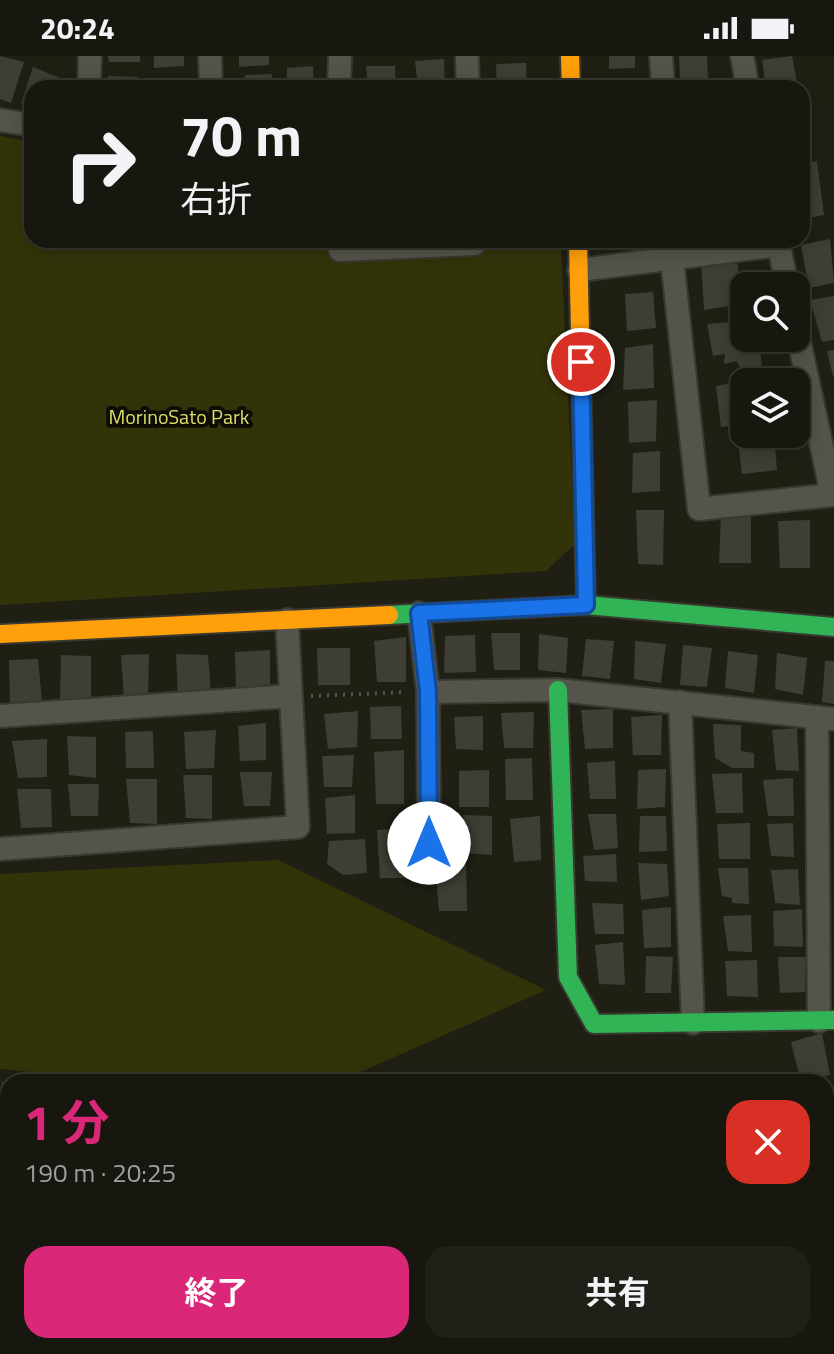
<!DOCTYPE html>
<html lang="ja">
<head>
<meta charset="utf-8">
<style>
  body { margin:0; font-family:"Titillium Web","Noto Sans JP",sans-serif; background:#202018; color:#f1f3f6; height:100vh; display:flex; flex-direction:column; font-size:30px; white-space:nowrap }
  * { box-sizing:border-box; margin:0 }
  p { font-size:26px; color:#9e9f9e }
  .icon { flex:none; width:44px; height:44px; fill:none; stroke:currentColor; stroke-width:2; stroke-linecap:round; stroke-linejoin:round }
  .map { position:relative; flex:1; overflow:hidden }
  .drawer { position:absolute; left:0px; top:1018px; width:834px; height:280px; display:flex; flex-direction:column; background:#17170f; border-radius:24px 24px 0 0; box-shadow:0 4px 20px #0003,0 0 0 2px #36362f }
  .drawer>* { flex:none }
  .banner { position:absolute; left:24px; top:24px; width:786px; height:168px; border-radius:24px; box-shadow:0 4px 20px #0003,0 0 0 2px #36362f; background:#17170f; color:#f1f3f6; overflow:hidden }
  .controls { position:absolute; left:730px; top:216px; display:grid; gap:16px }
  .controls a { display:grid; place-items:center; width:80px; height:80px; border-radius:16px; background:#17170f; box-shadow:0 4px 20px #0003,0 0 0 2px #36362f; font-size:40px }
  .pin { position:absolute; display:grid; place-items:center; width:68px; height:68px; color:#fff; margin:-34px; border:4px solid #fff; border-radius:50%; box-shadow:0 2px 8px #0007 }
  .me { position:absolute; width:88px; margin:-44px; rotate:0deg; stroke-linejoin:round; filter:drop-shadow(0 0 6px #0008) }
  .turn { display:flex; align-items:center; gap:28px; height:168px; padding:0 24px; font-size:36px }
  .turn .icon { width:104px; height:104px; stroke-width:2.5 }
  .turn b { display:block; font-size:56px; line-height:68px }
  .round { display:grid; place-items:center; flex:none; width:84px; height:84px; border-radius:24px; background:#202018 }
  .overview { display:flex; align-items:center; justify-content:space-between; height:136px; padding:0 24px }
  h1 { font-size:48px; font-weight:700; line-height:60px; color:#db2777 }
  .action { display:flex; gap:16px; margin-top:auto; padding:16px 24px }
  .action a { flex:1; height:92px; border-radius:24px; background:#db2777; color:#fff; font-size:32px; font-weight:700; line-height:92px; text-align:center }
  .action a+a { background:#202018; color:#f1f3f6 }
  .status { display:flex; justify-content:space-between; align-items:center; height:56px; padding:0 40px; background:#17170f; direction:ltr }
  .status svg { height:22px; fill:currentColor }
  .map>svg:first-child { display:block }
</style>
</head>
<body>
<div class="status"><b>20:24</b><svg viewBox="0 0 49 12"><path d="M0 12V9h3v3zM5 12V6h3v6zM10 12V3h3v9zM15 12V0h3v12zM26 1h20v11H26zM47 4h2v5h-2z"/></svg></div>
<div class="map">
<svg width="834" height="1298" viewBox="0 0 834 1298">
  <rect width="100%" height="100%" fill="#1f1f14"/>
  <path fill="#33330a" d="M 0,80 L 32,86 L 32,184 L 326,184 L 328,198 L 561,192 L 575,488 L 546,515 L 0,549 Z
    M 278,804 L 546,934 L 338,1026 L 123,1026 L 0,1013 L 0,818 Z"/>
  <path fill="#3e3e34" d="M 0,0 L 24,6 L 11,47 L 0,43 Z
    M 108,0 L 140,0 L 140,6 L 109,6 Z
    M 154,0 L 184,0 L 184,10 L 154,12 Z
    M 239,0 L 269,0 L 269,9 L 239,11 Z
    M 609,0 L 635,0 L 635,12 L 609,13 Z
    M 679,0 L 707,0 L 708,22 L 680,22 Z
    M 792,0 L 798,32 L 766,32 L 762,4 Z
    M 444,3 L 445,32 L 418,32 L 415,5 Z
    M 526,7 L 527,32 L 497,32 L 496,8 Z
    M 313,10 L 314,32 L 287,32 L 287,12 Z
    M 366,10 L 395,10 L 396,32 L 368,32 Z
    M 33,11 L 67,25 L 64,32 L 32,32 L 32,51 L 21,48 Z
    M 272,18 L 272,32 L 245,32 L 245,19 Z
    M 108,20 L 138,21 L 137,32 L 108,32 Z
    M 160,27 L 188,27 L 188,32 L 160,32 Z
    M 714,27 L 714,32 L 678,32 L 678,30 Z
    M 802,56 L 810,97 L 802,98 Z
    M 817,105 L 824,159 L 802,163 L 802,109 Z
    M 830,183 L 834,227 L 809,232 L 801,189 Z
    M 737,202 L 742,248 L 704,254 L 701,205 Z
    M 653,236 L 656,272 L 627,275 L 625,238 Z
    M 834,240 L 834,284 L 822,286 L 810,244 Z
    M 744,265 L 744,282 L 759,282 L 762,312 L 742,317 L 737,305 L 724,308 L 725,298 L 713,300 L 707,268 Z
    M 653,288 L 654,332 L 623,334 L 625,292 Z
    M 834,294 L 834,320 L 833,320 L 827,295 Z
    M 744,325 L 744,368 L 721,371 L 716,330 Z
    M 657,344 L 656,385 L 629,387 L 628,346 Z
    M 744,375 L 744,378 L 774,378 L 777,414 L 742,418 L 737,376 Z
    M 660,395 L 660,435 L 632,437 L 633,397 Z
    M 636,454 L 664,454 L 663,509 L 638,508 Z
    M 751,456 L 751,507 L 719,507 L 721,458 Z
    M 810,464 L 810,512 L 780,512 L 778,465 Z
    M 491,577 L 520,577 L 520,614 L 494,614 Z
    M 539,578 L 568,582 L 566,617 L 538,614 Z
    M 475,579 L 476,616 L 444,617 L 445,580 Z
    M 406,581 L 406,626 L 377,626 L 374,585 Z
    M 586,583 L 614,585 L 610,623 L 582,620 Z
    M 635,585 L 666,588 L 661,627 L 634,623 Z
    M 683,589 L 712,592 L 707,631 L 680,629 Z
    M 317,592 L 350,592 L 350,629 L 318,629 Z
    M 270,594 L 270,630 L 236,633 L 235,596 Z
    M 728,595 L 758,599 L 754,637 L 725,632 Z
    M 777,597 L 807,602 L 803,639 L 775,633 Z
    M 149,598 L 148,641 L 124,643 L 121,599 Z
    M 176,598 L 208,599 L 211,636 L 178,640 Z
    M 61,599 L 91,600 L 91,645 L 60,645 Z
    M 38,603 L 42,645 L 10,646 L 9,604 Z
    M 825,605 L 834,605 L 834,648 L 822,646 Z
    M 401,650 L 402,683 L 371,683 L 370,651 Z
    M 613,653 L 613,692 L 585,693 L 581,654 Z
    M 358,655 L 357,691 L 328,693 L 324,658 Z
    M 534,656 L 533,692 L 504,692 L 501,657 Z
    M 662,659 L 661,699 L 633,699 L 631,661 Z
    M 483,660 L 483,694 L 456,693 L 454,661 Z
    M 266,667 L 266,704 L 240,705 L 238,670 Z
    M 713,668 L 741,669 L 741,695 L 754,697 L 754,712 L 732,712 L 715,702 Z
    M 797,672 L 799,715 L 776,714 L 772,674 Z
    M 216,674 L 214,712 L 186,713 L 184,676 Z
    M 153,675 L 154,712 L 126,712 L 125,676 Z
    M 67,680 L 96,681 L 96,722 L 69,719 Z
    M 47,683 L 47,721 L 18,722 L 12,685 Z
    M 404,694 L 404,748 L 376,748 L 374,696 Z
    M 354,699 L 352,731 L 324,731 L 322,700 Z
    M 532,702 L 533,744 L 506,744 L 505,703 Z
    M 615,705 L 616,743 L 590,743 L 587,707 Z
    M 666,713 L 665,751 L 637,753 L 638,714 Z
    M 489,714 L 489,751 L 459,751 L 459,715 Z
    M 240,716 L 272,716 L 270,750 L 244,750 Z
    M 742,717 L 743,757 L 716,757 L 712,718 Z
    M 183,719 L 212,719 L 212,763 L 186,762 Z
    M 793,722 L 794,760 L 768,760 L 763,724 Z
    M 126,723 L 157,723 L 157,768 L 130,767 Z
    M 68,728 L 99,728 L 98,760 L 71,760 Z
    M 17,733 L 51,733 L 52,771 L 21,772 Z
    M 355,739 L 355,777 L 327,778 L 325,742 Z
    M 588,758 L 616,758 L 618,792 L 594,794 Z
    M 463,759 L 492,760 L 492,799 L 465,797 Z
    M 540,760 L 541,804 L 514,806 L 510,763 Z
    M 640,760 L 666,760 L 667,795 L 639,796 Z
    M 750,767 L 750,803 L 719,803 L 717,768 Z
    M 793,767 L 794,801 L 771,800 L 767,768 Z
    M 407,772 L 407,822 L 380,822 L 377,774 Z
    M 365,783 L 367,817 L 343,819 L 327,808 L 329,785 Z
    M 616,798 L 617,826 L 585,825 L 583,800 Z
    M 466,805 L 467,855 L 439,855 L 435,808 Z
    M 638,807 L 667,808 L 669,840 L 641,844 Z
    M 718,812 L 748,812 L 749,848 L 732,847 L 732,842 L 722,840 Z
    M 798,813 L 800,849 L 775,847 L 771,814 Z
    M 592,847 L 623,848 L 624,878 L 595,878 Z
    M 671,851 L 671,891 L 644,892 L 642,854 Z
    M 802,853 L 803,891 L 774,890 L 773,855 Z
    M 751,859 L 752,896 L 728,895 L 723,860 Z
    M 623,886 L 625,929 L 599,928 L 595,889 Z
    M 646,900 L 673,901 L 671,937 L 645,937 Z
    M 778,901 L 806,901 L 805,936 L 780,937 Z
    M 757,904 L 758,941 L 727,940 L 725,905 Z
    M 822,977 L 830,1019 L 801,1026 L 791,986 Z
    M 2,1025 L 8,1029 L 8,1096 L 0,1109 Z
    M 8,1111 L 8,1143 L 0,1138 L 0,1123 Z
    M 372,1290 L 431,1290 L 435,1298 L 358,1298 Z
    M 502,1290 L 556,1290 L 551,1298 L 516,1298 Z"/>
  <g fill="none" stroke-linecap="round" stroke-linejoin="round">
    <defs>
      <path id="street" d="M 210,0 L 211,32
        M 467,0 L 468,32
        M 661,0 L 663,32
        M 742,0 L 748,32
        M 89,32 L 90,0
        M 339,32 L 340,0
        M 0,64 L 32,69
        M 340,184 L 340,194 L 474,188 L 474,184
        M 670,184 L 699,453 L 832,439 L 796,270
        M 778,184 L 787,230
        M 579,214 L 779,189
        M 419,557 L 428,636 L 429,787
        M 428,636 L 558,634 L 834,663
        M 680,646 L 693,967
        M 0,660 L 291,640
        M 817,661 L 819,965
        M 0,793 L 298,771 L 287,564"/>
      <path id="fast" d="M 389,559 L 586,549 L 834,571
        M 558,634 L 568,921 L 594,968 L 834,964
        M 0,1207 L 8,1212
        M 826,1244 L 834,1240
        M 131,1290 L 142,1298"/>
      <path id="slow" d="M 570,0 L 571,32
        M 578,184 L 586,549
        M 0,578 L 389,559"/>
      <path id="jam" d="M 687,1298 L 708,1290"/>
    </defs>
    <use href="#street" stroke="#393931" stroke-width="26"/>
    <use href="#fast" stroke="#393931" stroke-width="22"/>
    <use href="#slow" stroke="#393931" stroke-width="22"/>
    <use href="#jam" stroke="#393931" stroke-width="22"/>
    <path stroke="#56564f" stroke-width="4" stroke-dasharray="2 6" stroke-linecap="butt" d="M 311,640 L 406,636"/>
    <use href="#street" stroke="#54544b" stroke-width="22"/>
    <use href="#fast" stroke="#30b455" stroke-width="18"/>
    <use href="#slow" stroke="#ff9f0a" stroke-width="18"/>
    <use href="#jam" stroke="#e5322d" stroke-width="18"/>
  </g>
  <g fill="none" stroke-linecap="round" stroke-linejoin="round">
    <defs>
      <path id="route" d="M 429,787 L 428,636 L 419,557 L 586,549 L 581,306"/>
    </defs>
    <use href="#route" stroke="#114b97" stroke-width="20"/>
    <use href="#route" stroke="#1a73e8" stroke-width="14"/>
  </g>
  <g text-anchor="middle" stroke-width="8" stroke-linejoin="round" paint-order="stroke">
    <g font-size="20" fill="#dede69" stroke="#0d0d05">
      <text x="179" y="368">MorinoSato Park</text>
    </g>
  </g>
</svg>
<div class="controls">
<a><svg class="icon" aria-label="search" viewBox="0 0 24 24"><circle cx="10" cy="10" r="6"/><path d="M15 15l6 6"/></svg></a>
<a><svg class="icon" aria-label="layers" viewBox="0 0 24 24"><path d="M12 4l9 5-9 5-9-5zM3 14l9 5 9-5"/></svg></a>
</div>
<div class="pin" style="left:581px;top:306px;background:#d93025"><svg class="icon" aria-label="arrive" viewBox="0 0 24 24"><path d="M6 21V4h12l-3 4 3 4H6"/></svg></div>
<svg class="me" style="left:429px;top:787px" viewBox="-20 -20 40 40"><circle r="19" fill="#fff"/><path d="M0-13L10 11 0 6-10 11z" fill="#1a73e8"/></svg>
<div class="banner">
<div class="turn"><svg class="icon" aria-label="right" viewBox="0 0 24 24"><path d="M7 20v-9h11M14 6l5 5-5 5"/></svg><div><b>70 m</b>右折</div></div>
</div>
<section class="drawer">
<div class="overview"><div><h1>1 分</h1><p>190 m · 20:25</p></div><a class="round" style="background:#d93025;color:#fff"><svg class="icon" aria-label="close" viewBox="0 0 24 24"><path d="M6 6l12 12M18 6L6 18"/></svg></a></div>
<div class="action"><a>終了</a><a>共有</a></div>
</section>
</div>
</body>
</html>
